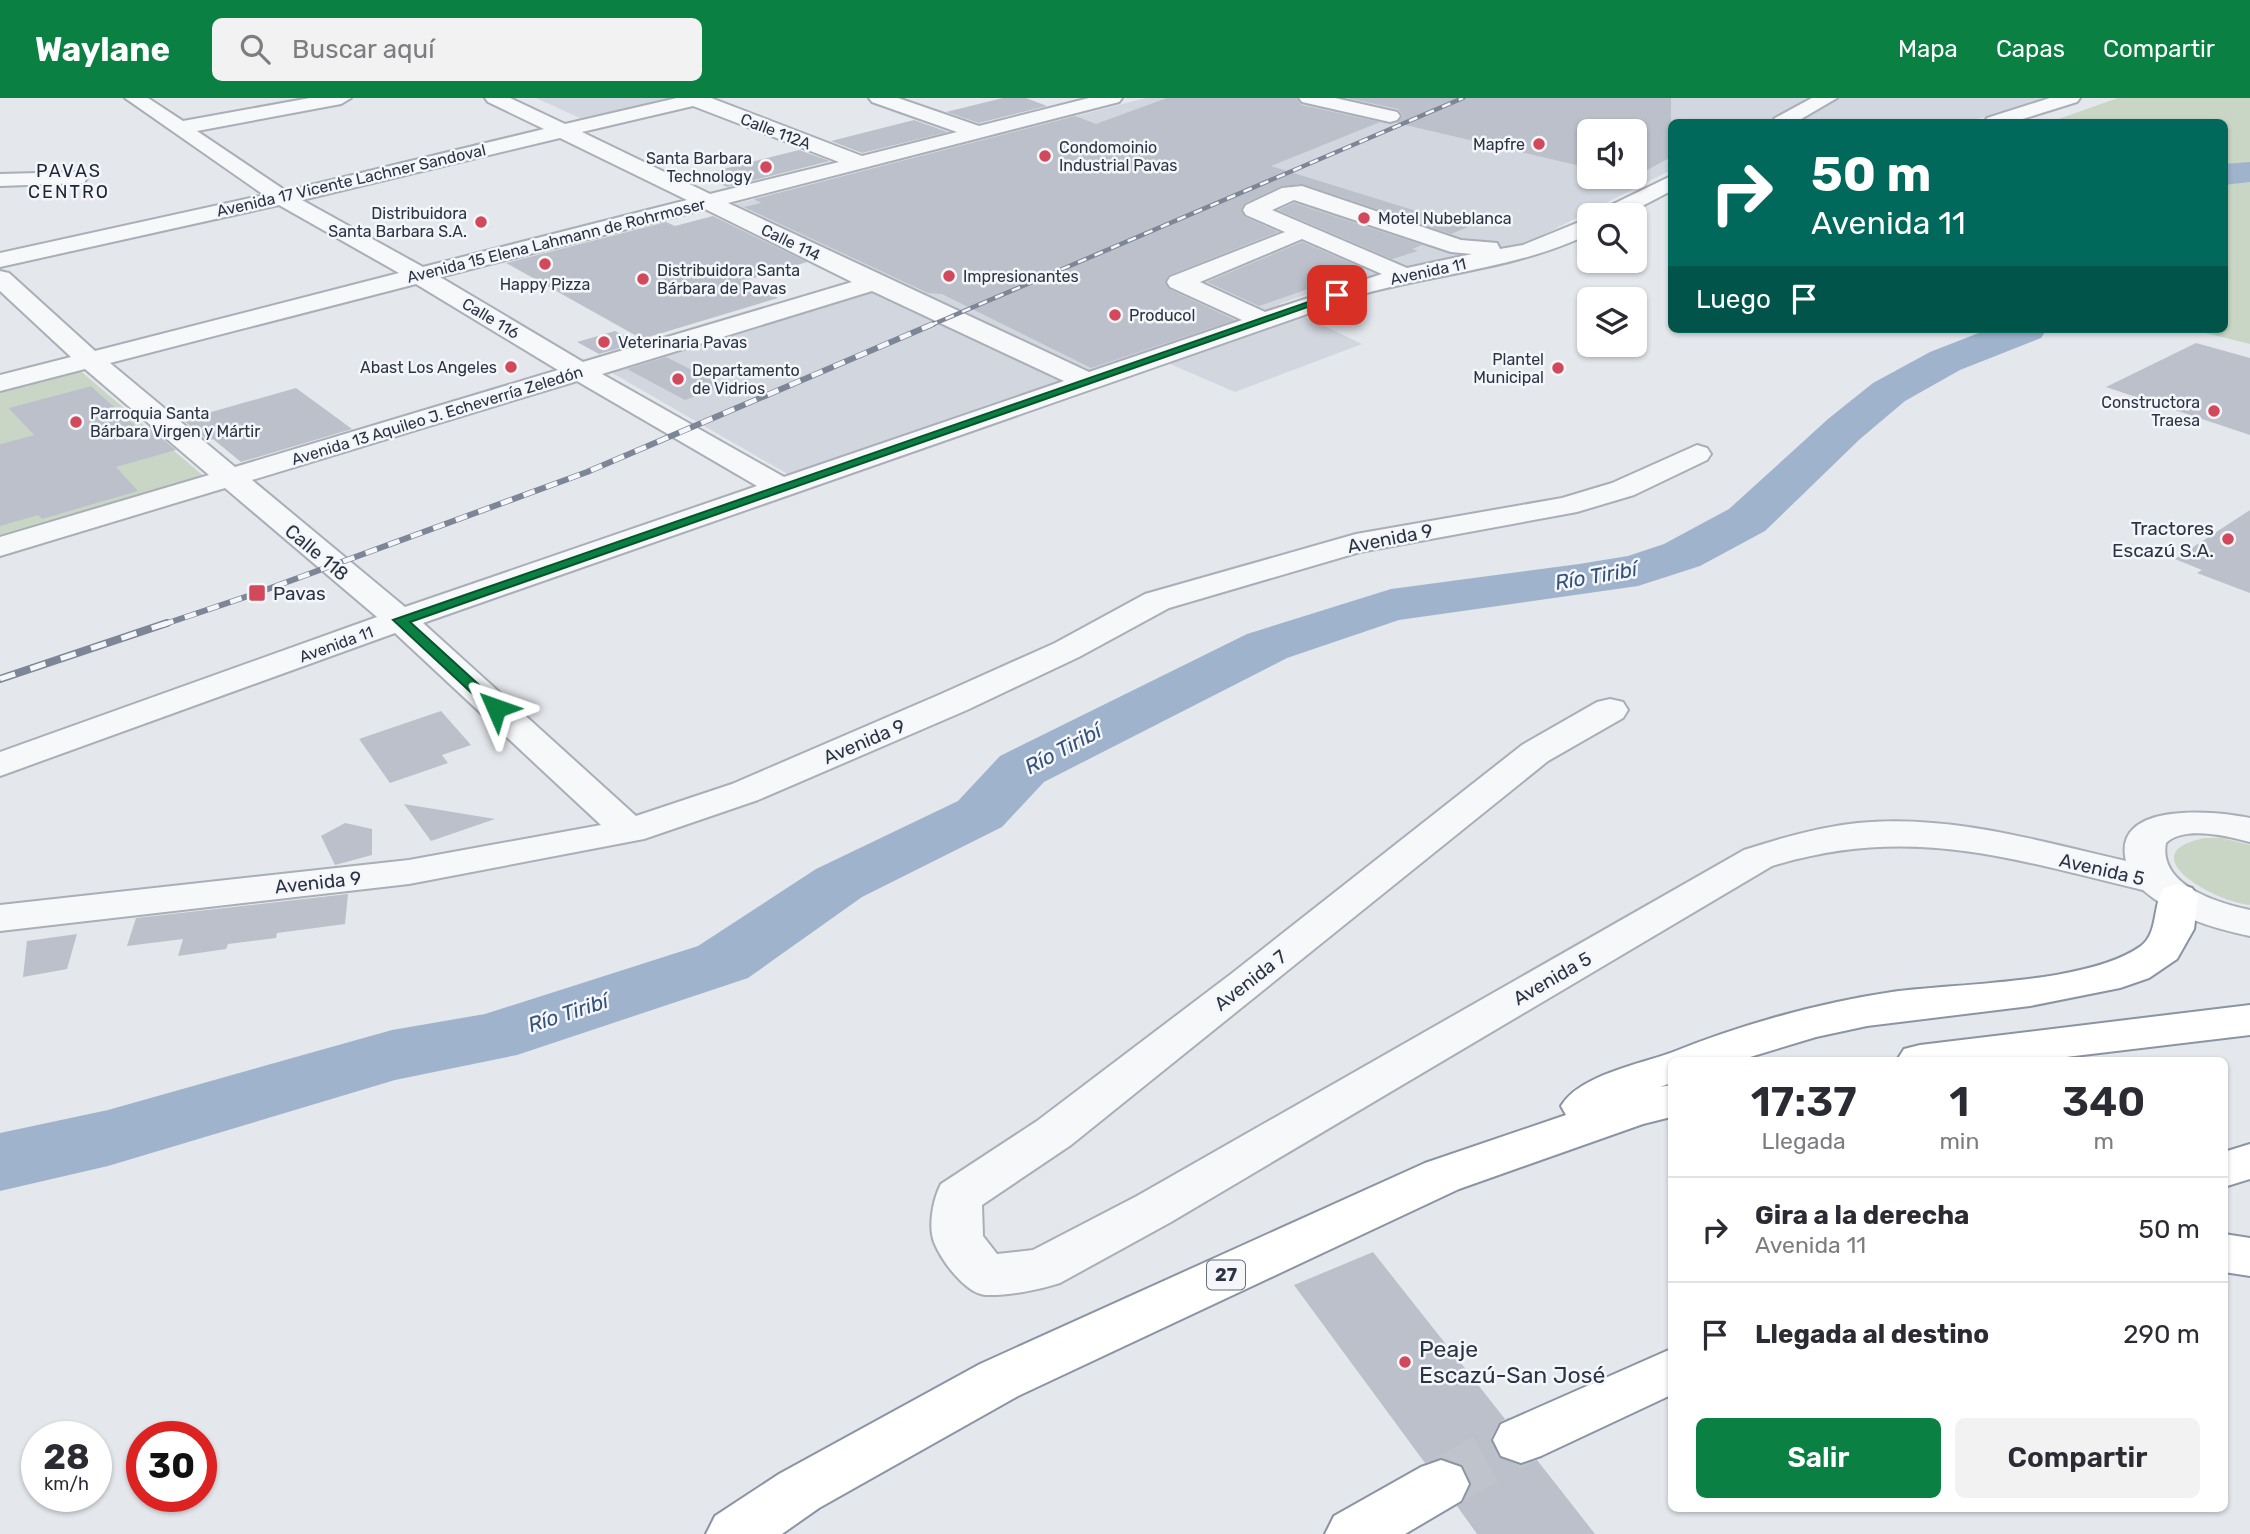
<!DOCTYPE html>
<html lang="es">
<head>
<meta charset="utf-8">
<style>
  body { margin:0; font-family:Rubik,sans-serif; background:#f2f2f3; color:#2b2b33; height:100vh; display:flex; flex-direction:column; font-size:26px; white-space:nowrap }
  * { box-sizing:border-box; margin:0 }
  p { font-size:23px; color:#7c7c81 }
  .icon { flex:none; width:38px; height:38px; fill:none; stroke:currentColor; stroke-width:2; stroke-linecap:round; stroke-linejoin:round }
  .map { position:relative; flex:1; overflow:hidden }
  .panel { position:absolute; left:1668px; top:959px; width:560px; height:455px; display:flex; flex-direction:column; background:#fff; border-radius:10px; box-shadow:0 2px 5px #0004 }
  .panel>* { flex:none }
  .top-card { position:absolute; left:1668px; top:21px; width:560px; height:214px; border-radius:10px; box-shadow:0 2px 5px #0004; background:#00695c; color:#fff; overflow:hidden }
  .tools { position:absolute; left:1577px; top:21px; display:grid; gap:14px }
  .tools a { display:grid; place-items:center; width:70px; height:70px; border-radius:10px; background:#fff; box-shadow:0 2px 5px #0004; font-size:35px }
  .speed { position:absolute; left:21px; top:1323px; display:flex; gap:14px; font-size:35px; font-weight:700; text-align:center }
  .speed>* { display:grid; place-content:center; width:91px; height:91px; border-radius:50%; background:#fff; box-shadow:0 2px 5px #0004; line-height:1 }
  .speed small { font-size:18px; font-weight:400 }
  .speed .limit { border:10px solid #d22; background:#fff; color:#111 }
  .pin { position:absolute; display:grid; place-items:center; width:60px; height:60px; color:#fff; margin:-30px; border-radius:14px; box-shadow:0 4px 10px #0006 }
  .me { position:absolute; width:77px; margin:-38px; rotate:313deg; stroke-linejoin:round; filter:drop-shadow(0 0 5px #0008) }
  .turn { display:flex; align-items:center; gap:24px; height:147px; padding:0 28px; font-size:32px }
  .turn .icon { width:91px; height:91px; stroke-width:2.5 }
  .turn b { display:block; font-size:49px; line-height:60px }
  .then { display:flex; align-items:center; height:66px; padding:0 28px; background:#0003; gap:14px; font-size:26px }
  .eta { display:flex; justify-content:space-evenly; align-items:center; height:119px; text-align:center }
  .eta b { font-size:42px; font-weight:600; line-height:49px }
  .button { display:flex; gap:14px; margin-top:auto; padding:14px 28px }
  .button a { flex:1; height:80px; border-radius:10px; background:#0b8043; color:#fff; font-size:28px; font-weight:600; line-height:80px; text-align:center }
  .button a+a { background:#f2f2f3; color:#2b2b33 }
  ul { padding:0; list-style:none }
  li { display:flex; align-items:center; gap:21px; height:105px; padding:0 28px; border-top:2px solid #e1e1e2 }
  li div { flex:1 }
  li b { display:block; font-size:26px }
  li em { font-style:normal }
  header { display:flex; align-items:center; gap:42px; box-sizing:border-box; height:98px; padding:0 35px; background:#0b8043; color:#fff }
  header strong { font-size:33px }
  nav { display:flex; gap:38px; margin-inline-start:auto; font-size:24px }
  .search { width:490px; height:63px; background:#f2f2f3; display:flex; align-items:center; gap:18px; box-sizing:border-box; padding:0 24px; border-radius:10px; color:#7c7c81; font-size:26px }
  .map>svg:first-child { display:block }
</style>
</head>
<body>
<header>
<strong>Waylane</strong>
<div class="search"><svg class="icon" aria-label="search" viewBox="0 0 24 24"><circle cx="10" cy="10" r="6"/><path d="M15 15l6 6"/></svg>Buscar aquí</div>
<nav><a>Mapa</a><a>Capas</a><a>Compartir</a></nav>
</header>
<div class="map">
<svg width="2250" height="1436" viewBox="0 0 2250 1436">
  <rect width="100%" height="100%" fill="#e4e7ec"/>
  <path fill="#d2d6de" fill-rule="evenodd" d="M 536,0 L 669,0 L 582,21 Z
    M 1146,0 L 2044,0 L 1974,22 L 1981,24 L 1671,24 L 1671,72 L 1525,146 L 1340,185 L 1279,206 L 1362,246 L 1235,294 L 1147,256 L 791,378 L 607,272 L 892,187 L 720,110 ZM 1589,33 L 1634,33 L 1634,79 L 1589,79 Z"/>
  <path fill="#c9d6c5" d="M 2118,0 L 2250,0 L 2250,246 L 2190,231 L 2224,231 L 2224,24 L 2050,24 Z
    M 77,270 L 207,381 L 0,443 L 0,351 L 164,354 L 91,288 L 8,310 L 34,337 L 0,346 L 0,290 Z
    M 2205,740 L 2222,740 L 2250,747 L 2250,807 C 2214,804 2128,755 2205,740 Z"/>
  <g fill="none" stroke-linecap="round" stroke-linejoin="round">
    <path fill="#9fb4cc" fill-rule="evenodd" d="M 2250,64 L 2250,84 L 2224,87 L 2224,66 Z
      M 1989,231 L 2047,231 L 2041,240 L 1960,272 L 1905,303 L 1860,341 L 1765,433 L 1700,468 L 1638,488 L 1399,522 L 1287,560 L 1044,684 L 1002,729 L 862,799 L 748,880 L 517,957 L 395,982 L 108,1068 L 0,1093 L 0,1035 L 108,1012 L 392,932 L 485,916 L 698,848 L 816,771 L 958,703 L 1000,658 L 1247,536 L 1391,491 L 1579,466 L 1628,458 L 1664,446 L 1729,411 L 1828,321 L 1873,285 L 1930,254 Z"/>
  </g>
  <path fill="#bbc0ca" d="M 1003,0 L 1026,0 L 1047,8 L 979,25 L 946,14 Z
    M 1167,0 L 1296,0 L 1301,7 L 1380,24 L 1271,68 L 1468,129 L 1451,136 L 1303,86 L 1281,88 L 1245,105 L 1241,111 L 1245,119 L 1278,134 L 1169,177 L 1165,183 L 1169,191 L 1235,222 L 1091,270 L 942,196 L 928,195 L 744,109 L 761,105 L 754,101 L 1075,18 L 1096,26 Z
    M 1347,0 L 1671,0 L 1671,59 L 1634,79 L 1634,33 L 1589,33 L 1589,70 L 1397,25 L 1403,18 L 1398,11 Z
    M 914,22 L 948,34 L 862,55 L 831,43 Z
    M 799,52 L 830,63 L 727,89 L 700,77 Z
    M 1294,105 L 1422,147 L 1412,151 L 1418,153 L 1392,161 L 1278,112 Z
    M 713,118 L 807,164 L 744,183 L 778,200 L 642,241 L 506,165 L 666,124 L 675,128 Z
    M 1302,144 L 1365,171 L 1259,208 L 1207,184 Z
    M 615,233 L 638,245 L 599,256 L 577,244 Z
    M 2196,245 L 2250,260 L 2250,337 L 2106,289 Z
    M 666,259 L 724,288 L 685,302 L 627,271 Z
    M 91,288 L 142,334 L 151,331 L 176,352 L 116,369 L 138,393 L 42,421 L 38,417 L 0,428 L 0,346 L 34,337 L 8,310 Z
    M 296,290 L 352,331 L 241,364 L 213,341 L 208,343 L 183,322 Z
    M 2250,412 L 2250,495 L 2197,475 L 2202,472 L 2175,461 Z
    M 441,613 L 471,647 L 442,657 L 448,665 L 390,685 L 359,641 Z
    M 404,706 L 495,721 L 431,743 Z
    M 345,725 L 372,731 L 372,757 L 335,767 L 321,738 Z
    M 348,796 L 345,826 L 277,835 L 276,840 L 228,846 L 226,851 L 178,858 L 183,841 L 127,848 L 136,820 Z
    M 77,836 L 67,871 L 23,879 L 27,843 Z
    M 1373,1154 L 1505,1321 L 1499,1325 L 1491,1341 L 1499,1359 L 1520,1367 L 1537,1362 L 1595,1436 L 1477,1436 L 1457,1408 L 1463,1404 L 1471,1387 L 1463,1368 L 1442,1360 L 1425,1365 L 1294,1187 Z"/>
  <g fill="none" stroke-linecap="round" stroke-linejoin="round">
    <path stroke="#bfc3cb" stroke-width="51" stroke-dasharray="51 25" stroke-linecap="butt" d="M 1441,1386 L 1521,1342"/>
    <defs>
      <path id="minor" d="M 125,0 L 148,0 L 183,23 L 310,0 L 351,0 L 341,6 L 197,33 L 286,93 L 544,31 L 488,4 L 485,0 L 510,0 L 565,26 L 677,0 L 711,0 L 862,58 L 957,34 L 872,4 L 869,0 L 898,0 L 979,28 L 1089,0 L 1122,0 L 1119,4 L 728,105 L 1089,274 L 1242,222 L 1170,189 L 1167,184 L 1170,179 L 1285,134 L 1246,117 L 1243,112 L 1246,107 L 1282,90 L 1302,88 L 1461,142 L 1497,145 L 1500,151 L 1523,147 L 1589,120 L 1589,136 C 1521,169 1443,175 1370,194 L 423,525 L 636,718 L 732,686 L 941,596 L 1055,545 L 1145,496 L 1356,436 L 1562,400 L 1612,385 L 1697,347 L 1707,350 L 1711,356 L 1707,362 L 1634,397 L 1577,414 L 1360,454 L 1169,510 L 1079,559 L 967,612 L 758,702 L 644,741 L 409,786 L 0,833 L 0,807 L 409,762 L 601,727 L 395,535 L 0,678 L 0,654 L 377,519 L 225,390 L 0,458 L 0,439 L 209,377 L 85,271 L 0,293 L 0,277 L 71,259 L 0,193 L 0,173 L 9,175 L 95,253 L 399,175 L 279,107 L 0,169 L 0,155 L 264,97 ZM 693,8 L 839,64 L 710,96 L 582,34 ZM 560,40 L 687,102 L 423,169 L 302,102 ZM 1294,102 L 1451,154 L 1472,156 L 1407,170 L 1272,112 ZM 705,111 L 852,184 L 583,264 L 440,179 ZM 1302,141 L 1382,176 L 1265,214 L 1200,184 ZM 416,186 L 558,272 L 235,369 L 110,265 ZM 872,193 L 1064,283 L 784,379 L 602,276 ZM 577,283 L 757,388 L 405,509 L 252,382 Z
        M 1299,0 L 1335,0 L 1397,14 L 1400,18 L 1397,22 L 1390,24 L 1302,4 Z
        M 1812,0 L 1837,0 L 1796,24 L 1772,24 L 1775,20 Z
        M 2050,0 L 2080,0 L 2077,4 L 2013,24 L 1984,24 L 1987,20 Z
        M 76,74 L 84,75 L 87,80 L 84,85 L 0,88 L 0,76 Z
        M 1671,78 L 1671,93 L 1625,117 L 1598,117 L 1601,112 Z
        M 1610,601 L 1623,604 L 1628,612 L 1623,620 L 1548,663 L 1071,1047 L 982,1107 L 983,1138 L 997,1156 L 1033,1152 L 1137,1098 L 1744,752 C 1781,740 1819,729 1858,725 C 1949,716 2039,743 2126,763 C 2111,702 2218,713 2250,720 L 2250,744 C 2228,738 2184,727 2166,745 C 2158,787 2217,805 2250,812 L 2250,838 C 2211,830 2173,818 2143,792 C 2010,760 1908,726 1772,768 L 1171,1124 L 1060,1185 C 1038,1192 1008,1198 985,1197 C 965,1195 941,1162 934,1144 C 928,1128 933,1101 941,1086 L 1037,1023 L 1231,876 L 1522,647 L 1597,604 Z"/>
      <path id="highway" d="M 2178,786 L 2192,790 L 2198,799 L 2194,831 L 2177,861 L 2149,880 L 2120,890 L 2030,908 L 1867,928 L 1816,939 L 1740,962 L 1671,962 L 1671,985 L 1660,989 L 1671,987 L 1671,1019 L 1643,1026 L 1459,1091 L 1018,1298 L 819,1410 L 782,1436 L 706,1436 L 715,1418 L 779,1376 L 980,1266 L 1425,1065 L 1566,1017 L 1561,1008 C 1579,977 1641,966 1673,954 C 1741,927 1818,905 1892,894 C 1958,885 2088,886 2141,848 C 2159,834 2152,807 2164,790 Z
        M 2250,907 L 2250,937 L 2041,962 L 1897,962 L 1904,951 L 1920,947 Z
        M 2250,1046 L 2250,1081 L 2224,1089 L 2224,1054 Z
        M 2224,1136 L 2250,1140 L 2250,1178 L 2224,1174 Z
        M 1671,1251 L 1671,1297 L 1541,1358 L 1521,1365 L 1501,1358 L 1493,1342 L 1501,1326 Z
        M 1441,1362 L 1461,1369 L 1469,1386 L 1461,1403 L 1405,1436 L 1325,1436 L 1334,1418 L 1421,1369 Z"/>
    </defs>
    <use href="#minor" stroke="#a9aeb7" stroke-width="4"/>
    <use href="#highway" stroke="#8b94a3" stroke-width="4"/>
    <use href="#minor" fill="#f7f8fa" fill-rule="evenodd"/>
    <use href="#highway" fill="#fff" fill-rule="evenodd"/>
    <defs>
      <path id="rail-far2" d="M 929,228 L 1463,0"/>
      <path id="rail-far1" d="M 162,527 L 257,495 L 587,374 L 933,226"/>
      <path id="rail" d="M 0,581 L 167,525"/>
    </defs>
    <use href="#rail-far2" stroke="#7d8696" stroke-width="4.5"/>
    <use href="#rail-far1" stroke="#7d8696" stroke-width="6"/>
    <use href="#rail" stroke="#7d8696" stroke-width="8"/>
    <use href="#rail-far2" stroke="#f4f6f9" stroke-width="2.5" stroke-dasharray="9" stroke-linecap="butt"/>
    <use href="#rail-far1" stroke="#f4f6f9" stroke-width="4.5" stroke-dasharray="12" stroke-linecap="butt"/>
    <use href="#rail" stroke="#f4f6f9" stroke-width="5" stroke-dasharray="16" stroke-linecap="butt"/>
  </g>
  <path fill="#0b8043" stroke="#07532c" stroke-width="2" d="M 1334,195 L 1342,197 L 410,524 L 501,607 L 503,610 L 501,613 L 491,613 L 393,522 Z"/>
  <g fill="#d1495b" stroke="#f4f6f9" stroke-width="2.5">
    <circle cx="1539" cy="46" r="7"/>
    <circle cx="1045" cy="58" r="7"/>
    <circle cx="766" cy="69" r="7"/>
    <circle cx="1364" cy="120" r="7"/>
    <circle cx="481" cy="124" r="7"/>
    <circle cx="545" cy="166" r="7"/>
    <circle cx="949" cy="178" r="7"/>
    <circle cx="643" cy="181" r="7"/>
    <circle cx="1115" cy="217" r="7"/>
    <circle cx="604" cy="244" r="7"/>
    <circle cx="511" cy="269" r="7"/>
    <circle cx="1558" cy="270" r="7"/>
    <circle cx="678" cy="281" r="7"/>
    <circle cx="2214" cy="313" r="7"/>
    <circle cx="76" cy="324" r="7"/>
    <circle cx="2228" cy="441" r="7"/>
    <rect x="248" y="486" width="18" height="18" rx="3.5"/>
    <circle cx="1405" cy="1264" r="7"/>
  </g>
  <g text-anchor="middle" stroke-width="5" stroke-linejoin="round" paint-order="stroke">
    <g font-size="16" fill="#2b3445" stroke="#f4f6f9">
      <text transform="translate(776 33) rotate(21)" y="6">Calle 112A</text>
      <text transform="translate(351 82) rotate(-13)" y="6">Avenida 17 Vicente Lachner Sandoval</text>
      <text transform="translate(556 142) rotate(-14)" y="6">Avenida 15 Elena Lahmann de Rohrmoser</text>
      <text transform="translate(791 144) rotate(26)" y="6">Calle 114</text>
      <text transform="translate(1428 173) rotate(-12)" y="6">Avenida 11</text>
      <text transform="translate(491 220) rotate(31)" y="6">Calle 116</text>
      <text transform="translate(437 317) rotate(-17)" y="6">Avenida 13 Aquileo J. Echeverría Zeledón</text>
      <text transform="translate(336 546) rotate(-20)" y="6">Avenida 11</text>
    </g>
    <g font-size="16" fill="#2b3445" stroke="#f4f6f9" text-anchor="start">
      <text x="1525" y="52" text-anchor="end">Mapfre</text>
      <text x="1059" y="55">Condomoinio<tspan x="1059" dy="18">Industrial Pavas</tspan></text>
      <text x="752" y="66" text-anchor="end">Santa Barbara<tspan x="752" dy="18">Technology</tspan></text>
      <text x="467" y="121" text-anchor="end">Distribuidora<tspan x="467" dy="18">Santa Barbara S.A.</tspan></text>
      <text x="1378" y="126">Motel Nubeblanca</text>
      <text x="657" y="178">Distribuidora Santa<tspan x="657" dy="18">Bárbara de Pavas</tspan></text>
      <text x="963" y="184">Impresionantes</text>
      <text x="545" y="192" text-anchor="middle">Happy Pizza</text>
      <text x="1129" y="223">Producol</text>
      <text x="618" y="250">Veterinaria Pavas</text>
      <text x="1544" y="267" text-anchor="end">Plantel<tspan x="1544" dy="18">Municipal</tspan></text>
      <text x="497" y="275" text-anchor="end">Abast Los Angeles</text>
      <text x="692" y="278">Departamento<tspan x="692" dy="18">de Vidrios</tspan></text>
      <text x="2200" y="310" text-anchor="end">Constructora<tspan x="2200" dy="18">Traesa</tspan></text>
      <text x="90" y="321">Parroquia Santa<tspan x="90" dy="18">Bárbara Virgen y Mártir</tspan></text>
    </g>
    <g font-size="18" letter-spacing="2" fill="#1d2536" stroke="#f4f6f9">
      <text x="69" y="79">PAVAS<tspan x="69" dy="21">CENTRO</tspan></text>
    </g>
    <rect fill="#f4f6f9" stroke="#676e7b" stroke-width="2" x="1207" y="1162.5" width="38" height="29" rx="5"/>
    <g font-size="18" font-weight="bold" fill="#2b3445">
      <text x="1226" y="1183">27</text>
    </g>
    <g font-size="19" fill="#2b3445" stroke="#f4f6f9" text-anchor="end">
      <text x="2214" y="437">Tractores<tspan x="2214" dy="22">Escazú S.A.</tspan></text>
      <text x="273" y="502" text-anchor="start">Pavas</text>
    </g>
    <g font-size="19" fill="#2b3445" stroke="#f4f6f9">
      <text transform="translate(1390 440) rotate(-11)" y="7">Avenida 9</text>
      <text transform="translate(317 454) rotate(40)" y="7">Calle 118</text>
      <text transform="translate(864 643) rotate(-23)" y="7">Avenida 9</text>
      <text transform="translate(2102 771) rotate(13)" y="7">Avenida 5</text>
      <text transform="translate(318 784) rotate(-6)" y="7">Avenida 9</text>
      <text transform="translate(1552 880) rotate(-30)" y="7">Avenida 5</text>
      <text transform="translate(1250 882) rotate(-38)" y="7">Avenida 7</text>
    </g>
    <g font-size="21" font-style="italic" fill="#34527a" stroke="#f4f6f9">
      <text transform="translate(1596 478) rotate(-10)" y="7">Río Tiribí</text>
      <text transform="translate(1063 651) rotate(-28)" y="7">Río Tiribí</text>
      <text transform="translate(568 915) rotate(-18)" y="7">Río Tiribí</text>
    </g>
    <g font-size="23" fill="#2b3445" stroke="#f4f6f9" text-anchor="start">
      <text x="1419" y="1259">Peaje<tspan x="1419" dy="26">Escazú-San José</tspan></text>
    </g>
  </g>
</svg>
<div class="tools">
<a><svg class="icon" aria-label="sound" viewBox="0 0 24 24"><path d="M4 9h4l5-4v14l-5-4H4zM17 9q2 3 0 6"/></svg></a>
<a><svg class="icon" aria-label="search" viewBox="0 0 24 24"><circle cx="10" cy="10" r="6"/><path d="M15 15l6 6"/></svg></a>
<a><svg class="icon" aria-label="layers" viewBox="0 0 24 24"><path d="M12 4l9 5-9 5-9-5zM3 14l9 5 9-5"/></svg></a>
</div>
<div class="speed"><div>28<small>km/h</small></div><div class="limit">30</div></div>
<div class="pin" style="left:1337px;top:197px;background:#d93025"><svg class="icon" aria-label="arrive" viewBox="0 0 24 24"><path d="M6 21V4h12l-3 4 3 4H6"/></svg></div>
<svg class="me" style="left:496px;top:610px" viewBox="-20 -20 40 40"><path d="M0-17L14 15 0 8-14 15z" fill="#0b8043" stroke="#fff" stroke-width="4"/></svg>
<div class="top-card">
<div class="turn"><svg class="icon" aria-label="right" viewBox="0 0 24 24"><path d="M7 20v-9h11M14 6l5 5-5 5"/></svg><div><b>50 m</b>Avenida 11</div></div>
<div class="then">Luego<svg class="icon" aria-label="arrive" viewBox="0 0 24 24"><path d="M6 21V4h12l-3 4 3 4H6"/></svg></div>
</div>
<section class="panel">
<div class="eta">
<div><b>17:37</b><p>Llegada</p></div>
<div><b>1</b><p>min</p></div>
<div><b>340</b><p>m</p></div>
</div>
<ul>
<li><svg class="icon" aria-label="right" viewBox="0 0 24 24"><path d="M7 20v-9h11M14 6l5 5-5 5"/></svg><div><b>Gira a la derecha</b><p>Avenida 11</p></div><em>50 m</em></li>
<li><svg class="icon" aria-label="arrive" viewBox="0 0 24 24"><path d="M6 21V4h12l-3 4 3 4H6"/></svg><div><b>Llegada al destino</b></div><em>290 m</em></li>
</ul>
<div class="button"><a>Salir</a><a>Compartir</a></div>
</section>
</div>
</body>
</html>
